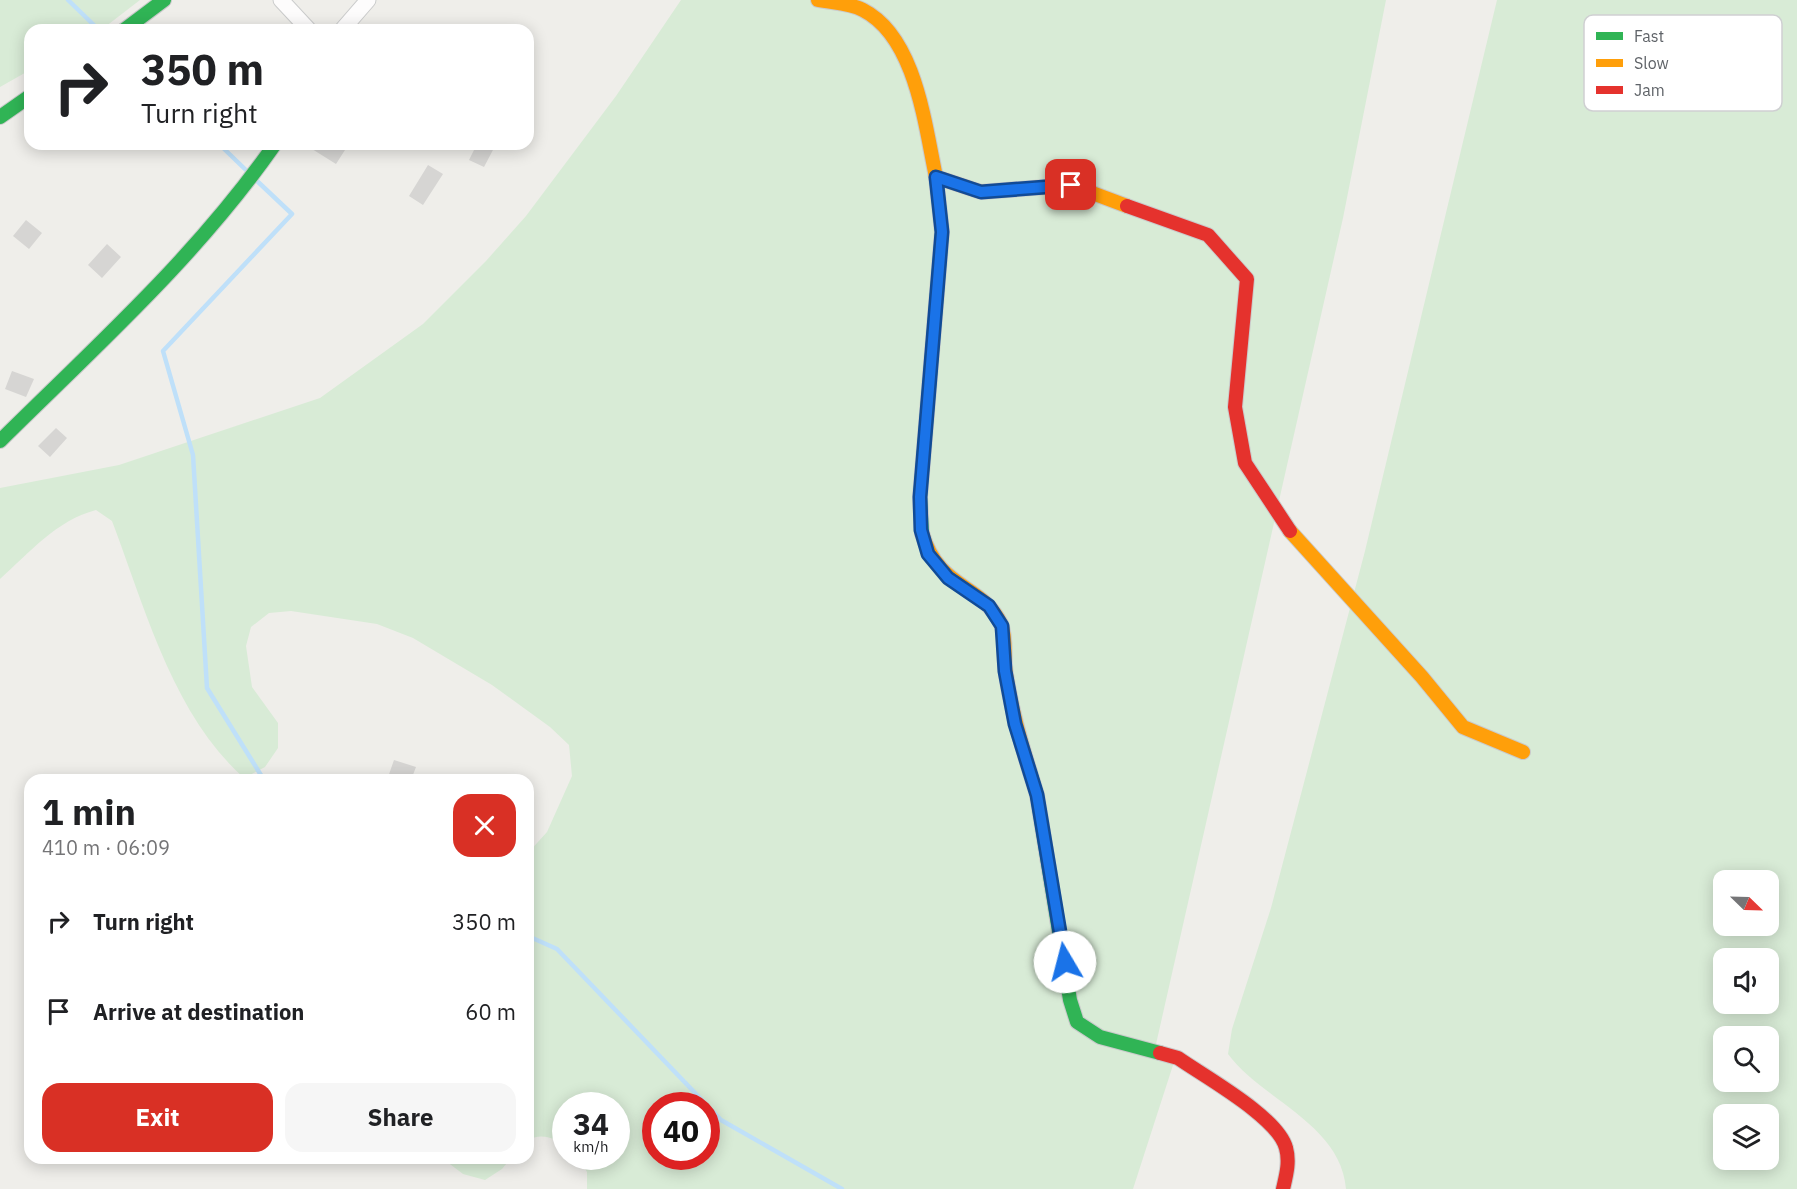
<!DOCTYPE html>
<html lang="en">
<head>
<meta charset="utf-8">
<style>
  body { margin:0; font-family:"IBM Plex Sans",sans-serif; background:#f6f6f6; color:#202124; height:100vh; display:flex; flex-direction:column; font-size:22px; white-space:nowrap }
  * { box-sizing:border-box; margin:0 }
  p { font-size:20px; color:#757577 }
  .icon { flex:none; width:33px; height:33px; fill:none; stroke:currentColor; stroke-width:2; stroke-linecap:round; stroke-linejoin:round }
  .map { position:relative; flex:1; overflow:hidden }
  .drawer { position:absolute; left:24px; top:774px; width:510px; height:390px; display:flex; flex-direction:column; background:#fff; border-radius:18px; box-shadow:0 3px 15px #0003 }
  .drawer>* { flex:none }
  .top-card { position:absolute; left:24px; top:24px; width:510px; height:126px; border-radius:18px; box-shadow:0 3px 15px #0003; background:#fff; color:#202124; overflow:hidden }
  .needle { width:39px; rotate:113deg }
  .fabs { position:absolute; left:1713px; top:870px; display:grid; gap:12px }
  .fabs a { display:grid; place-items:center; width:66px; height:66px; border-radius:12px; background:#fff; box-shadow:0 3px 15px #0003; font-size:30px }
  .speed { position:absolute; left:552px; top:1092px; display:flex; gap:12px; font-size:30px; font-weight:700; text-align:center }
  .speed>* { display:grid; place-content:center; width:78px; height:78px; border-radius:50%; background:#fff; box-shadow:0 3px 15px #0003; line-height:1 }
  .speed small { font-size:15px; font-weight:400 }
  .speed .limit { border:9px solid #d22; background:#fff; color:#111 }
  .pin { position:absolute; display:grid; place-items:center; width:51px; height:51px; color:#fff; margin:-26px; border-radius:12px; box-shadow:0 3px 9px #0006 }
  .me { position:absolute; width:66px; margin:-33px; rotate:352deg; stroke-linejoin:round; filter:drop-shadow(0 0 4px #0008) }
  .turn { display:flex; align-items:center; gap:21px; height:126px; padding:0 18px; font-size:27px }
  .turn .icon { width:78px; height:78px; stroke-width:2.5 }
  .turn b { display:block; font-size:42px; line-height:51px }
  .round { display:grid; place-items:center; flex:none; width:63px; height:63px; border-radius:18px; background:#f6f6f6 }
  .headline { display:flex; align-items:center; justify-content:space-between; height:102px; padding:0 18px }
  h1 { font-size:36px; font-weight:800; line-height:45px }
  .primary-button { display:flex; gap:12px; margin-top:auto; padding:12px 18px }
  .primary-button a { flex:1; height:69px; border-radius:18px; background:#d93025; color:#fff; font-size:24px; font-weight:800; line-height:69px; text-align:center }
  .primary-button a+a { background:#f6f6f6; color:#202124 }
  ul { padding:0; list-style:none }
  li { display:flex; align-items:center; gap:18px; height:90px; padding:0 18px }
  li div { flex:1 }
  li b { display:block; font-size:22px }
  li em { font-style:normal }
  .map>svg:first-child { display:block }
</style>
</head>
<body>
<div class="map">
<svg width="1797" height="1189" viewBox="0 0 1797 1189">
  <rect width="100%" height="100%" fill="#efeeea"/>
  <path fill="#d8ebd6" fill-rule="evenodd" d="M 0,0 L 140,0 L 101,30 L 30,30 L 30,70 L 0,87 Z
    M 681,0 L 1386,0 L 1343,218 L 1154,1053 L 1174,1062 L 1133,1189 L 587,1189 L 587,1172 L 578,1157 L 616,1156 L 616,1106 L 566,1106 L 565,1146 C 556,1138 539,1132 528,1141 L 528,853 L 547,832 L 572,776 L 569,745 L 550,727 L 492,685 L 413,638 L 377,624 L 291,611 L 269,613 L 251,627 L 246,646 L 252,687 L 278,723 L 278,748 L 265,767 L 244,778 C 173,715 145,608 112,521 L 96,510 C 57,520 29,553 0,579 L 0,488 L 119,465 L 320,398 L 423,324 L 486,261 L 526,216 L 616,96 ZM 656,1106 L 706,1106 L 706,1156 L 656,1156 Z
    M 1497,0 L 1797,0 L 1797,1189 L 1346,1189 C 1341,1124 1262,1100 1228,1054 L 1232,1029 L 1271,908 L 1365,551 ZM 1724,880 L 1768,880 L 1768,926 L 1724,926 ZM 1724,958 L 1768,958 L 1768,1004 L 1724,1004 ZM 1724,1036 L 1768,1036 L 1768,1082 L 1724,1082 ZM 1724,1114 L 1768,1114 L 1768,1160 L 1724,1160 Z
    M 442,1158 L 511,1158 L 502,1169 L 485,1180 L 463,1174 Z"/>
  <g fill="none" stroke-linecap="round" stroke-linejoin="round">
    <path stroke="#bfe0f9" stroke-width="4.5" d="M 68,0 L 99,30
      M 219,144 L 248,172
      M 256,180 L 292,214 L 163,351 L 193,455 L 207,688 L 264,780
      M 528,936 L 557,949 L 721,1120 L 842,1189"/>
  </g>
  <path fill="#d6d5d3" d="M 304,144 L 335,144 L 345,150 L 336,164 Z
    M 477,144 L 494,148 L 484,167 L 469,160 Z
    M 428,165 L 443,174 L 423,205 L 409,196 Z
    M 26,220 L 42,233 L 29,249 L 13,236 Z
    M 107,244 L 121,257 L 102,278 L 88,265 Z
    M 12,371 L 34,379 L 26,397 L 5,389 Z
    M 56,428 L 67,438 L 50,457 L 38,446 Z
    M 394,760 L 416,767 L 411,780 L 387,780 Z"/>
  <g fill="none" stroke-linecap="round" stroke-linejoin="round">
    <defs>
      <path id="street" d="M 281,0 L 309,30
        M 342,30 L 368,0"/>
      <path id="fast" d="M 124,30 L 164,0
        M 0,117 L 30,96
        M 0,441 C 96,346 197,256 275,144
        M 922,533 L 920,497 L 942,232 L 936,177
        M 1030,772 L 1037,795 L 1070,1000 L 1077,1022 L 1100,1037 L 1160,1053"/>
      <path id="slow" d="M 818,0 C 833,3 850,3 863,10 C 916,37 925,126 936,177 L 981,192 L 1071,185 L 1127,206
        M 1290,531 L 1422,677 L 1463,727 L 1523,752
        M 922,533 C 938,589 982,584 1001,624 C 1007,638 1003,659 1006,674 C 1011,708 1020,740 1030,772"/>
      <path id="jam" d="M 1127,206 L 1208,235 L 1247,279 L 1235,407 L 1245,463 L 1290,531
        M 1160,1053 L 1178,1058 C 1205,1077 1278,1117 1286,1148 C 1290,1162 1286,1176 1283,1189"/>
    </defs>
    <use href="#street" stroke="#cbcccc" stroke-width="17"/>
    <use href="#fast" stroke="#cacacb" stroke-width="16"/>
    <use href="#slow" stroke="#cacacb" stroke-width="16"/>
    <use href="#jam" stroke="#cacacb" stroke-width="16"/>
    <use href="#street" stroke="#fdfcfc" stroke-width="15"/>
    <use href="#fast" stroke="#30b455" stroke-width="14"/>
    <use href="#slow" stroke="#ff9f0a" stroke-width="14"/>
    <use href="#jam" stroke="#e5322d" stroke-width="14"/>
  </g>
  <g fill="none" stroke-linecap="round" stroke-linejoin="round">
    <defs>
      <path id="route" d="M 1065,962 L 1037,795 L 1015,724 L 1005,671 L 1002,626 L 989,606 L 948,578 L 928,554 L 921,530 L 920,497 L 942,232 L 936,177 L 981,192 L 1071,185"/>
    </defs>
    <use href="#route" stroke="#114b97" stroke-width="15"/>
    <use href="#route" stroke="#1a73e8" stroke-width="10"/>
  </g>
  <rect x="1584" y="15" width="198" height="96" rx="9" fill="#fff" stroke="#cfd0d2" stroke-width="1.5"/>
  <rect x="1596" y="32" width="27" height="8" fill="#30b455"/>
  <rect x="1596" y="59" width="27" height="8" fill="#ff9f0a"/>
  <rect x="1596" y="86" width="27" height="8" fill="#e5322d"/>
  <g font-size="16" fill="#5f6368">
    <text x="1634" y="42">Fast</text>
    <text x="1634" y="69">Slow</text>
    <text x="1634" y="96">Jam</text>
  </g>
</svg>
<div class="fabs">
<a><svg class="needle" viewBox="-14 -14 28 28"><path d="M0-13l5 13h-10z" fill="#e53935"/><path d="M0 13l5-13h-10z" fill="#757577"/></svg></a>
<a><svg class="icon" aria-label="sound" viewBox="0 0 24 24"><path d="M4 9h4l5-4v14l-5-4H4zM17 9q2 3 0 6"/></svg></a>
<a><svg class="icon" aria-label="search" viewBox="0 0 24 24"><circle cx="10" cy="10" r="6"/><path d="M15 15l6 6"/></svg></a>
<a><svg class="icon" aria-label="layers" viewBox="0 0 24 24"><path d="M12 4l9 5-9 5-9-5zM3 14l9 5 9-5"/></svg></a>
</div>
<div class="speed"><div>34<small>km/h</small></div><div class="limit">40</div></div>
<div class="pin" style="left:1071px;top:185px;background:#d93025"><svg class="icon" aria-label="arrive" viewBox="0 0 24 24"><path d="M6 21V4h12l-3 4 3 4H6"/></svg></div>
<svg class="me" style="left:1065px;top:962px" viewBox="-20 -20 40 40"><circle r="19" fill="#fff"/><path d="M0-13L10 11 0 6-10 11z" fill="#1a73e8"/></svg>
<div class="top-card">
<div class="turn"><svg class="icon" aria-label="right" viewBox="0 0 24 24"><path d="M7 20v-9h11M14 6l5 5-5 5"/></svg><div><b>350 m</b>Turn right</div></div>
</div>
<section class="drawer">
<div class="headline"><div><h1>1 min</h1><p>410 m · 06:09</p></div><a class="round" style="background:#d93025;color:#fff"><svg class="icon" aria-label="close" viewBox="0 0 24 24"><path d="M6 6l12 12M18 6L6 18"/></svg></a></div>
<ul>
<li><svg class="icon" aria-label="right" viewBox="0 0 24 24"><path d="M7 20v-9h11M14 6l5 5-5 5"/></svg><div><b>Turn right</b></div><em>350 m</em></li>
<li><svg class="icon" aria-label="arrive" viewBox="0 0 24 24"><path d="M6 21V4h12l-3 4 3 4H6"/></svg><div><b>Arrive at destination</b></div><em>60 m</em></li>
</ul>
<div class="primary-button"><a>Exit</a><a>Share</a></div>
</section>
</div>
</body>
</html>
